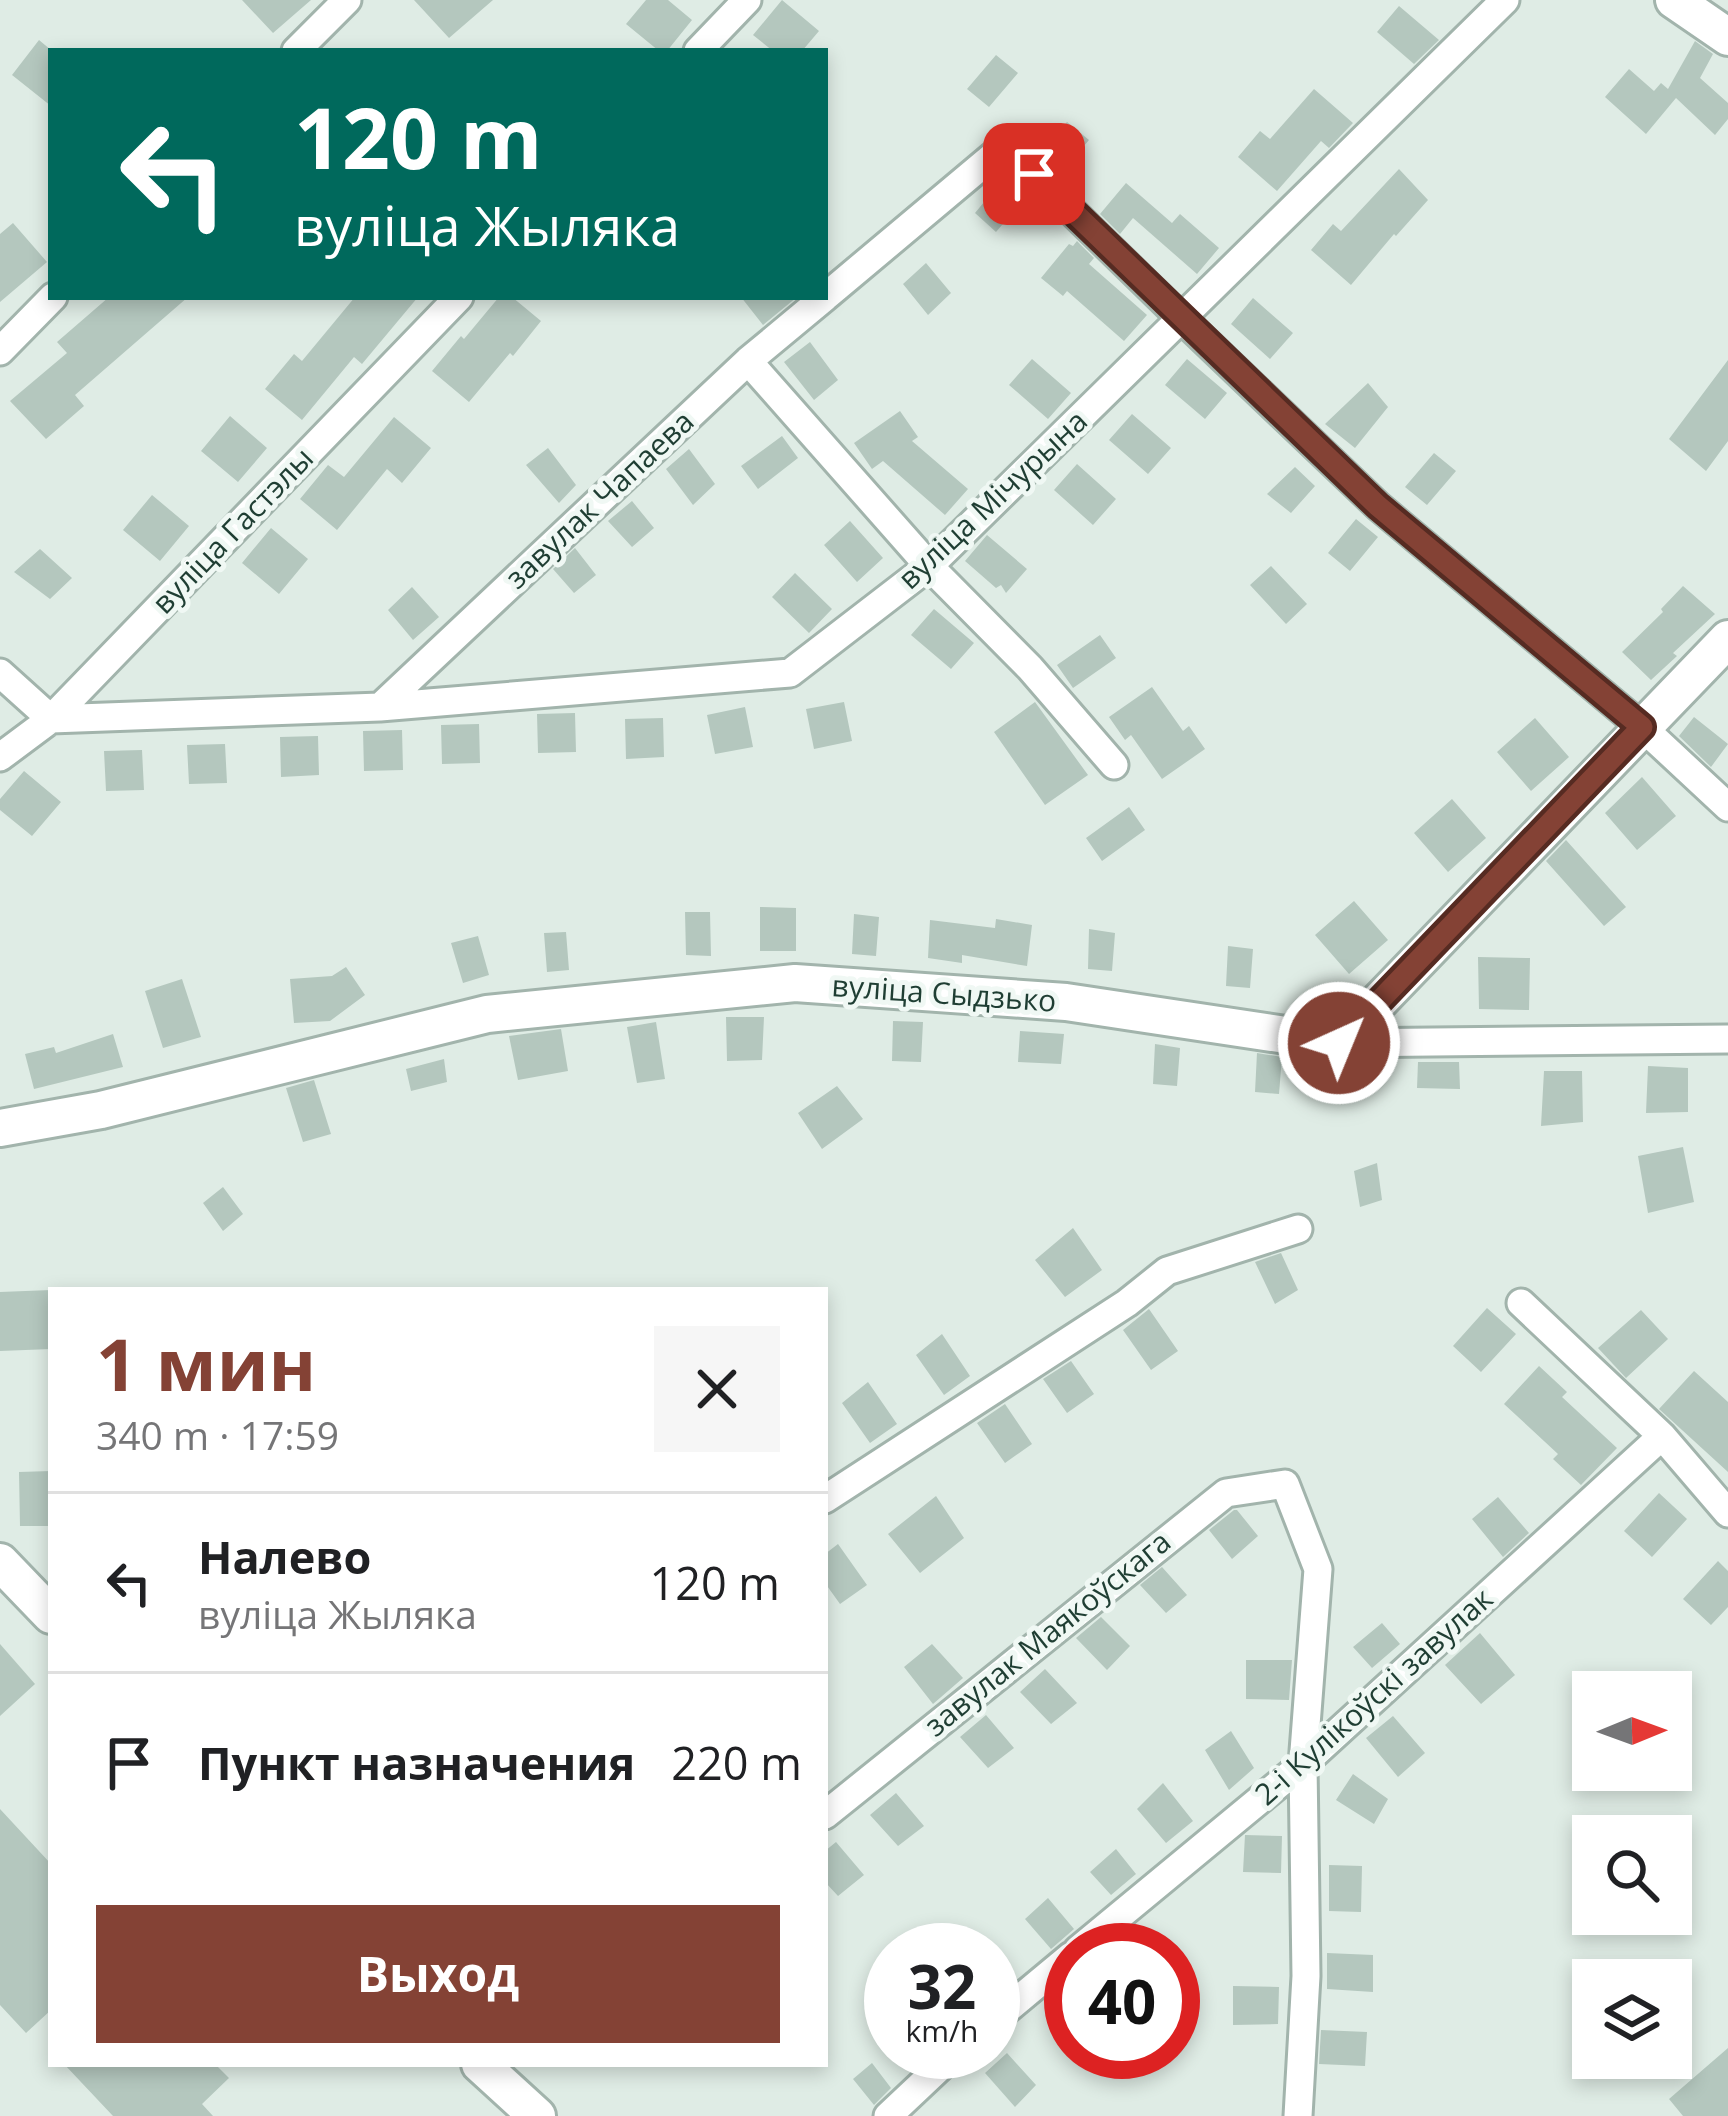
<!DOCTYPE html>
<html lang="ru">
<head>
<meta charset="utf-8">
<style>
  body { margin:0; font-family:"Open Sans",sans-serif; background:#f6f6f6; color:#202124; height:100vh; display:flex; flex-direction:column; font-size:45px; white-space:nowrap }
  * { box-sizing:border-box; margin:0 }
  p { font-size:39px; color:#757577 }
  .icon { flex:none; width:66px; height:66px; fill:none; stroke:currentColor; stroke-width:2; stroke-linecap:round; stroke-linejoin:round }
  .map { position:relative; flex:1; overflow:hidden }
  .details { position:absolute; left:48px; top:1287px; width:780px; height:780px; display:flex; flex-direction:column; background:#fff; border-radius:0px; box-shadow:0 6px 18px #0003 }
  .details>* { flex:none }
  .top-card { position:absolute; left:48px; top:48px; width:780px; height:252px; border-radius:0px; box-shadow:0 6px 18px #0003; background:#00695c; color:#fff; overflow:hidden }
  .needle { width:78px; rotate:89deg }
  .tools { position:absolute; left:1572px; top:1671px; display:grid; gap:24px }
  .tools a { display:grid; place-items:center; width:120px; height:120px; border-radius:0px; background:#fff; box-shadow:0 6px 18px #0003; font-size:60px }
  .speed { position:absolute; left:864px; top:1923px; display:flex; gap:24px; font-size:60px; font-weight:700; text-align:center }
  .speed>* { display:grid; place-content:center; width:156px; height:156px; border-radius:50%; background:#fff; box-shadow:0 6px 18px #0003; line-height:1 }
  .speed small { font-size:30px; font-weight:400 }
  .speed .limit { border:18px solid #d22; background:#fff; color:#111 }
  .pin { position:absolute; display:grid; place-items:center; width:102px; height:102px; color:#fff; margin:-51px; border-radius:24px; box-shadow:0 6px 18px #0006 }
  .me { position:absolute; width:132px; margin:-66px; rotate:44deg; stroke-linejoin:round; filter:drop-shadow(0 0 9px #0008) }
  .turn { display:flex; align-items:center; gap:42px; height:252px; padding:0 48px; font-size:54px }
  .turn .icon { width:156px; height:156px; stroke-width:2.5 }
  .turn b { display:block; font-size:84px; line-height:102px }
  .round { display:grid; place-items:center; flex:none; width:126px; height:126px; border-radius:0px; background:#f6f6f6 }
  .headline { display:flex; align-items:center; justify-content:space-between; height:204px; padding:0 48px }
  h1 { font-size:72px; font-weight:700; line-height:90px; color:#844235 }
  .cta { display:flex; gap:24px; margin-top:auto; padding:24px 48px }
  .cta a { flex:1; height:138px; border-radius:0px; background:#844235; color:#fff; font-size:48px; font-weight:700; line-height:138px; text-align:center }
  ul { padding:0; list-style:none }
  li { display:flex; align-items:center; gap:36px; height:180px; padding:0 48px; border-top:3px solid #e0e0e0 }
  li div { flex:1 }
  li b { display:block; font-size:45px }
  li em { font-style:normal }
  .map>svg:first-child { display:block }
</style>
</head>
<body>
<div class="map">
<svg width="1728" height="2116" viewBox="0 0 1728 2116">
  <rect width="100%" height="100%" fill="#dfece5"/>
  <path fill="#b4c7be" d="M 242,0 L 311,0 L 273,33 Z
    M 414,0 L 493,0 L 449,38 Z
    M 646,0 L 668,0 L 692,20 L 667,51 L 659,51 L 626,24 Z
    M 782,0 L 819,31 L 802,51 L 773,51 L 753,35 Z
    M 1399,6 L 1439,40 L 1414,64 L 1377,32 Z
    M 39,40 L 51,50 L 51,106 L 12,75 Z
    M 1695,41 L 1713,54 L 1700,78 L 1728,103 L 1728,119 L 1715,135 L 1676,98 L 1646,134 L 1605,97 L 1629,69 L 1654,91 L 1661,83 L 1668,89 Z
    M 996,55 L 1018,73 L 989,107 L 967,89 Z
    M 1314,89 L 1353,123 L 1329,148 L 1321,141 L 1277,191 L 1238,157 L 1260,131 L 1270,139 Z
    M 1067,122 L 1089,140 L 1060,174 L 1040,155 Z
    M 1399,169 L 1428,200 L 1396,236 L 1394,234 L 1351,285 L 1311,250 L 1333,224 L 1341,231 Z
    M 1003,179 L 1025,198 L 996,232 L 975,213 Z
    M 1126,183 L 1172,223 L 1180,214 L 1219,248 L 1197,274 L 1133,218 L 1120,234 L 1100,214 Z
    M 13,223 L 47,262 L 0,302 L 0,234 Z
    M 1077,241 L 1094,258 L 1089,264 L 1147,315 L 1124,341 L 1067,291 L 1063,296 L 1041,278 L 1069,244 L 1073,246 Z
    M 926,263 L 951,293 L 928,315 L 903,284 Z
    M 109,297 L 188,297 L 75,395 L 84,406 L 46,439 L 10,401 L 67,353 L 57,342 Z
    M 355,297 L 418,297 L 362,364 L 354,357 L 302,420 L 265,389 L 294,354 L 302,361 Z
    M 499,297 L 512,297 L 541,321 L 513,356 L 510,353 L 469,402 L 432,371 L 461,336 L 464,339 Z
    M 741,297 L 797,297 L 763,325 Z
    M 1253,298 L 1293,333 L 1270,359 L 1231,324 Z
    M 810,342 L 838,380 L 814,400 L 784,362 Z
    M 1032,359 L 1071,393 L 1048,419 L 1009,385 Z
    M 1187,359 L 1227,393 L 1205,419 L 1165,385 Z
    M 1728,360 L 1728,441 L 1706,471 L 1669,439 Z
    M 1368,383 L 1388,407 L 1355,448 L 1325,424 Z
    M 900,411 L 918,437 L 912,441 L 968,489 L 945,515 L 883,461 L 872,469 L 854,443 Z
    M 1132,414 L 1171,448 L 1148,474 L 1109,440 Z
    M 230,416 L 267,448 L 238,482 L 201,451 Z
    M 394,417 L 431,448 L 402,483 L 387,469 L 337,530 L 300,499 L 328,465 L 344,477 Z
    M 782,436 L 798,458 L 758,489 L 741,466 Z
    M 548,448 L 576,485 L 559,503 L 526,465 Z
    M 689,449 L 715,484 L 693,505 L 666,469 Z
    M 1434,453 L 1456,471 L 1427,505 L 1405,487 Z
    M 1077,464 L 1116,499 L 1093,525 L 1054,490 Z
    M 1295,467 L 1315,486 L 1291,513 L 1267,494 Z
    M 152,495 L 189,526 L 160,561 L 123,530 Z
    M 632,501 L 654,528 L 632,547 L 608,521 Z
    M 1356,519 L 1378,537 L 1350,571 L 1328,553 Z
    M 850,521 L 883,558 L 857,582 L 824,545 Z
    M 271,528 L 308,559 L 279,594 L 242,563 Z
    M 987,535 L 1027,569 L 1006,593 L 1001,585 L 996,588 L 965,561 Z
    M 575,548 L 596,575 L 574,593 L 553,569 Z
    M 40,549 L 72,578 L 50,599 L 14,572 Z
    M 1271,566 L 1307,604 L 1286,624 L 1250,585 Z
    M 795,573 L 832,609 L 809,633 L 772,597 Z
    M 1683,586 L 1715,614 L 1673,653 L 1677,656 L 1651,680 L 1622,652 L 1663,612 L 1661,609 Z
    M 412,587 L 439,617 L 413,640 L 388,610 Z
    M 934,609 L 974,643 L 951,669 L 911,635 Z
    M 1100,635 L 1116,658 L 1073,688 L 1057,665 Z
    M 1152,687 L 1183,731 L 1189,726 L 1205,749 L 1162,779 L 1131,735 L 1125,740 L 1109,717 Z
    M 844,702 L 852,741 L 814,749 L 806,709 Z
    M 1035,702 L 1088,775 L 1045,805 L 994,732 Z
    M 745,707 L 753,747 L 715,754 L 707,715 Z
    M 575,713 L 576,752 L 538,753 L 537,714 Z
    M 1694,717 L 1728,744 L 1711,767 L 1679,736 Z
    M 663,718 L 664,757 L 626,759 L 625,719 Z
    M 1535,718 L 1569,757 L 1531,791 L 1497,752 Z
    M 479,724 L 480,763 L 442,764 L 441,725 Z
    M 402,730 L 403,770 L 364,771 L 363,731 Z
    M 318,736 L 319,775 L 281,777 L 280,737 Z
    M 225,744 L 227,783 L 189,784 L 187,745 Z
    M 142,750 L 144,790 L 106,791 L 104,751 Z
    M 24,771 L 61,802 L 32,836 L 0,810 L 0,799 Z
    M 1642,777 L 1676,816 L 1637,850 L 1605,813 Z
    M 1452,799 L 1486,838 L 1448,872 L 1414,833 Z
    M 1129,807 L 1145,830 L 1102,861 L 1086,838 Z
    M 1566,840 L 1626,907 L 1604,926 L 1546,861 Z
    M 1354,901 L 1388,940 L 1349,974 L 1315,935 Z
    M 760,907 L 796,908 L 796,951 L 760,951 Z
    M 685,912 L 710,912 L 711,956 L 686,955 Z
    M 854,914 L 879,917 L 876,956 L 852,954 Z
    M 996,919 L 1032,925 L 1027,966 L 962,955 L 962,963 L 928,958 L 930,920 L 995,928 Z
    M 1089,929 L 1115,933 L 1112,971 L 1088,969 Z
    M 566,932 L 569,970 L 547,972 L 544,933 Z
    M 478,936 L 489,975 L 463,983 L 451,943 Z
    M 1228,946 L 1253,949 L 1250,988 L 1226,986 Z
    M 1478,957 L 1530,958 L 1529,1010 L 1479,1009 Z
    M 346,967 L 365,995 L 330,1021 L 294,1023 L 290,979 L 332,976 Z
    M 182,979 L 201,1037 L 163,1048 L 145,991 Z
    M 726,1017 L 764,1017 L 762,1060 L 727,1061 Z
    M 893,1021 L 923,1022 L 921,1062 L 892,1061 Z
    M 656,1022 L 665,1079 L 637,1083 L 627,1027 Z
    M 561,1029 L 568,1071 L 518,1080 L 509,1036 Z
    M 1020,1031 L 1064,1034 L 1061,1064 L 1018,1062 Z
    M 113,1034 L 123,1067 L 34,1089 L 25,1054 L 54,1047 L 56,1053 Z
    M 1155,1044 L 1180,1048 L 1177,1086 L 1153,1084 Z
    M 1257,1053 L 1282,1057 L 1279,1094 L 1255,1092 Z
    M 444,1059 L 447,1082 L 411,1091 L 406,1069 Z
    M 1418,1062 L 1459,1062 L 1460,1089 L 1417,1088 Z
    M 1648,1066 L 1688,1068 L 1688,1112 L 1646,1113 Z
    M 1544,1071 L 1582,1071 L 1583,1122 L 1541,1126 Z
    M 314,1080 L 331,1134 L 303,1142 L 286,1088 Z
    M 837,1086 L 863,1119 L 822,1149 L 798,1113 Z
    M 1683,1147 L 1694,1202 L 1648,1213 L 1638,1156 Z
    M 1377,1163 L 1382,1200 L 1360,1207 L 1354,1171 Z
    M 223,1187 L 243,1214 L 223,1231 L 203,1203 Z
    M 1073,1228 L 1102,1270 L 1065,1297 L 1035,1260 Z
    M 1281,1253 L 1298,1290 L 1275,1304 L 1255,1262 Z
    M 51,1290 L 51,1349 L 0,1351 L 0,1292 Z
    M 1487,1308 L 1516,1334 L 1481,1372 L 1453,1346 Z
    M 1149,1309 L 1178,1351 L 1151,1370 L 1123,1330 Z
    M 1641,1310 L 1668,1339 L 1626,1378 L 1598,1348 Z
    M 942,1334 L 970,1376 L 944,1395 L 916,1355 Z
    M 1071,1361 L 1094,1394 L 1067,1413 L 1043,1379 Z
    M 1539,1366 L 1567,1392 L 1562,1397 L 1617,1448 L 1581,1485 L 1553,1459 L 1558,1454 L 1504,1404 Z
    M 1694,1371 L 1728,1402 L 1728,1472 L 1659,1409 Z
    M 868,1382 L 897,1424 L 870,1443 L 842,1403 Z
    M 1005,1404 L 1032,1444 L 1005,1463 L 977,1423 Z
    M 51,1471 L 51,1526 L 20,1526 L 19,1472 Z
    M 1659,1493 L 1687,1519 L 1652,1557 L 1624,1531 Z
    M 936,1496 L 964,1538 L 920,1573 L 888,1534 Z
    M 1498,1497 L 1529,1533 L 1503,1557 L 1472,1519 Z
    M 1234,1510 L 1237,1510 L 1258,1536 L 1232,1559 L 1209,1530 Z
    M 838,1544 L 867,1585 L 840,1604 L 825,1583 L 825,1554 Z
    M 1718,1561 L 1728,1571 L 1728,1607 L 1711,1625 L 1683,1599 Z
    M 1162,1567 L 1187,1595 L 1166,1613 L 1140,1585 Z
    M 1101,1617 L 1130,1646 L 1107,1670 L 1076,1638 Z
    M 1382,1623 L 1400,1644 L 1372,1668 L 1353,1647 Z
    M 1480,1633 L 1515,1675 L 1481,1704 L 1445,1665 Z
    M 0,1644 L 35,1684 L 0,1716 Z
    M 932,1644 L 963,1678 L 933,1704 L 904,1667 Z
    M 1246,1660 L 1292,1660 L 1289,1700 L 1246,1699 Z
    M 1045,1669 L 1077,1703 L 1051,1724 L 1020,1692 Z
    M 986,1715 L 1014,1748 L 988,1768 L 960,1737 Z
    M 1393,1716 L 1425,1753 L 1398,1777 L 1366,1738 Z
    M 1231,1731 L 1254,1768 L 1229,1790 L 1205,1750 Z
    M 1353,1774 L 1388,1799 L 1374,1824 L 1336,1800 Z
    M 1163,1783 L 1193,1821 L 1166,1843 L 1137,1809 Z
    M 896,1793 L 924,1826 L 898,1846 L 870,1815 Z
    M 0,1809 L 51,1864 L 51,2010 L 26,2033 L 0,2005 Z
    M 1245,1835 L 1282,1836 L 1281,1873 L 1243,1872 Z
    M 836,1842 L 864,1875 L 838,1896 L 825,1882 L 825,1851 Z
    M 1116,1849 L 1136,1874 L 1111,1895 L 1090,1872 Z
    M 1329,1865 L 1362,1866 L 1361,1912 L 1329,1911 Z
    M 1048,1898 L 1074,1929 L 1051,1949 L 1025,1919 Z
    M 1327,1953 L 1373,1955 L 1373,1992 L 1327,1989 Z
    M 1233,1986 L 1279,1987 L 1278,2024 L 1233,2025 Z
    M 1321,2030 L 1367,2032 L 1365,2066 L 1319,2064 Z
    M 1728,2048 L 1728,2116 L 1683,2116 L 1669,2099 Z
    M 1007,2053 L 1036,2085 L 1015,2107 L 985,2073 Z
    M 872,2063 L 891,2088 L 874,2105 L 853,2079 Z
    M 64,2064 L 215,2064 L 229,2078 L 202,2104 L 213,2116 L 113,2116 Z"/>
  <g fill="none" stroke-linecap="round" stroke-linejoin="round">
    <defs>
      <path id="minor" d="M 296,51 L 347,0
        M 698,51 L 747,0
        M 825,297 L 1005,146 L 1180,317 L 1378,506 L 1642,727 L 1728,807
        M 0,351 L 53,297
        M 748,361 L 929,566 L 1030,668 L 1114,765
        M 0,673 L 51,719 L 380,707 L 790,673 L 929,566 L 1505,0
        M 380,707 L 748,361 L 825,297
        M 0,757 L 51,719 L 459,297
        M 1339,1043 L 1728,1039
        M 1521,1303 L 1662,1436 L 1728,1513
        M 825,1499 L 1127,1303 L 1167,1271 L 1298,1229
        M 825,1815 L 1226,1493 L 1285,1484 L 1318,1569 L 1303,1764 L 1306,1976 L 1298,2116
        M 1078,1950 L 1303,1764 L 1662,1436
        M 993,2021 L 1071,1956
        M 888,2116 L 956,2052"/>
      <path id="tertiary" d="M 1674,0 L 1728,37
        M 0,1128 L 101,1110 L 487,1014 L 795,983 L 1066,1002 L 1339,1043 L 1728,639
        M 0,1562 L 51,1615
        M 480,2064 L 537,2116"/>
    </defs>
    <use href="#minor" stroke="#a2b4ac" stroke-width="33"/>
    <use href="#tertiary" stroke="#a2b4ac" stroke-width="42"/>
    <use href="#minor" stroke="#fff" stroke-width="27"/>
    <use href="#tertiary" stroke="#fff" stroke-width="36"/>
  </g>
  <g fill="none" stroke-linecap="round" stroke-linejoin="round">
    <defs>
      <path id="route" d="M 1034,174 L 1378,506 L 1642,727 L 1339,1043"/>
    </defs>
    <use href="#route" stroke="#562b22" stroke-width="30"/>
    <use href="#route" stroke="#844235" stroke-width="21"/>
  </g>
  <g text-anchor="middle" stroke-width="10" stroke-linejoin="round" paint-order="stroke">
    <g font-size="30" fill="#1f3e33" stroke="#f0f8f4">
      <text transform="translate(600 500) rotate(-43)" y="10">завулак Чапаева</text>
      <text transform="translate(993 500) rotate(-43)" y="10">вуліца Мічурына</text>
      <text transform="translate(233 531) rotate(-46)" y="10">вуліца Гастэлы</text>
      <text transform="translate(944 994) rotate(4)" y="10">вуліца Сыдзько</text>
      <text transform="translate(1048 1634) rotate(-39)" y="10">завулак Маякоўскага</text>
      <text transform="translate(1374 1697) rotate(-42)" y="10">2-і Кулікоўскі завулак</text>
    </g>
  </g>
</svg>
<div class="tools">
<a><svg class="needle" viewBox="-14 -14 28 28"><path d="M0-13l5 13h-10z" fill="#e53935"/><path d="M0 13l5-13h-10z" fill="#757577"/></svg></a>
<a><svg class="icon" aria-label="search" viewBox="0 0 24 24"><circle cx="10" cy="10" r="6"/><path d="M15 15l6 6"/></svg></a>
<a><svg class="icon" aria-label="layers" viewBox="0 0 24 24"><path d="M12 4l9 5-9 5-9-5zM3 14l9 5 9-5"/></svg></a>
</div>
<div class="speed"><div>32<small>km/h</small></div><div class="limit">40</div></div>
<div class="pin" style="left:1034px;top:174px;background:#d93025"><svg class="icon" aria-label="arrive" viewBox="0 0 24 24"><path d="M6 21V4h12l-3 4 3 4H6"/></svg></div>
<svg class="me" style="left:1339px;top:1043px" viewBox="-20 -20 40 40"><circle r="17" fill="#844235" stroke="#fff" stroke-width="3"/><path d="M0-11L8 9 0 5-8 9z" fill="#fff"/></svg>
<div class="top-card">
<div class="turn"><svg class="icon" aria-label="left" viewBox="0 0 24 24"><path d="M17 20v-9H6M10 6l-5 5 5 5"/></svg><div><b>120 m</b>вуліца Жыляка</div></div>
</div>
<section class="details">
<div class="headline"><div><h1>1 мин</h1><p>340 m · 17:59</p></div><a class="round"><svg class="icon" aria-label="close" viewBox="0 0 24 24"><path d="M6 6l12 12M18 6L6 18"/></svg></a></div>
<ul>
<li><svg class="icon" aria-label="left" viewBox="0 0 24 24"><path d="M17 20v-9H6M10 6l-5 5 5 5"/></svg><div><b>Налево</b><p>вуліца Жыляка</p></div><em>120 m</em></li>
<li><svg class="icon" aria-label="arrive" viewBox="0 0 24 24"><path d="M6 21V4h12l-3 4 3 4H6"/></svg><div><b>Пункт назначения</b></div><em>220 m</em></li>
</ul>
<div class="cta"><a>Выход</a></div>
</section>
</div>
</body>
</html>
